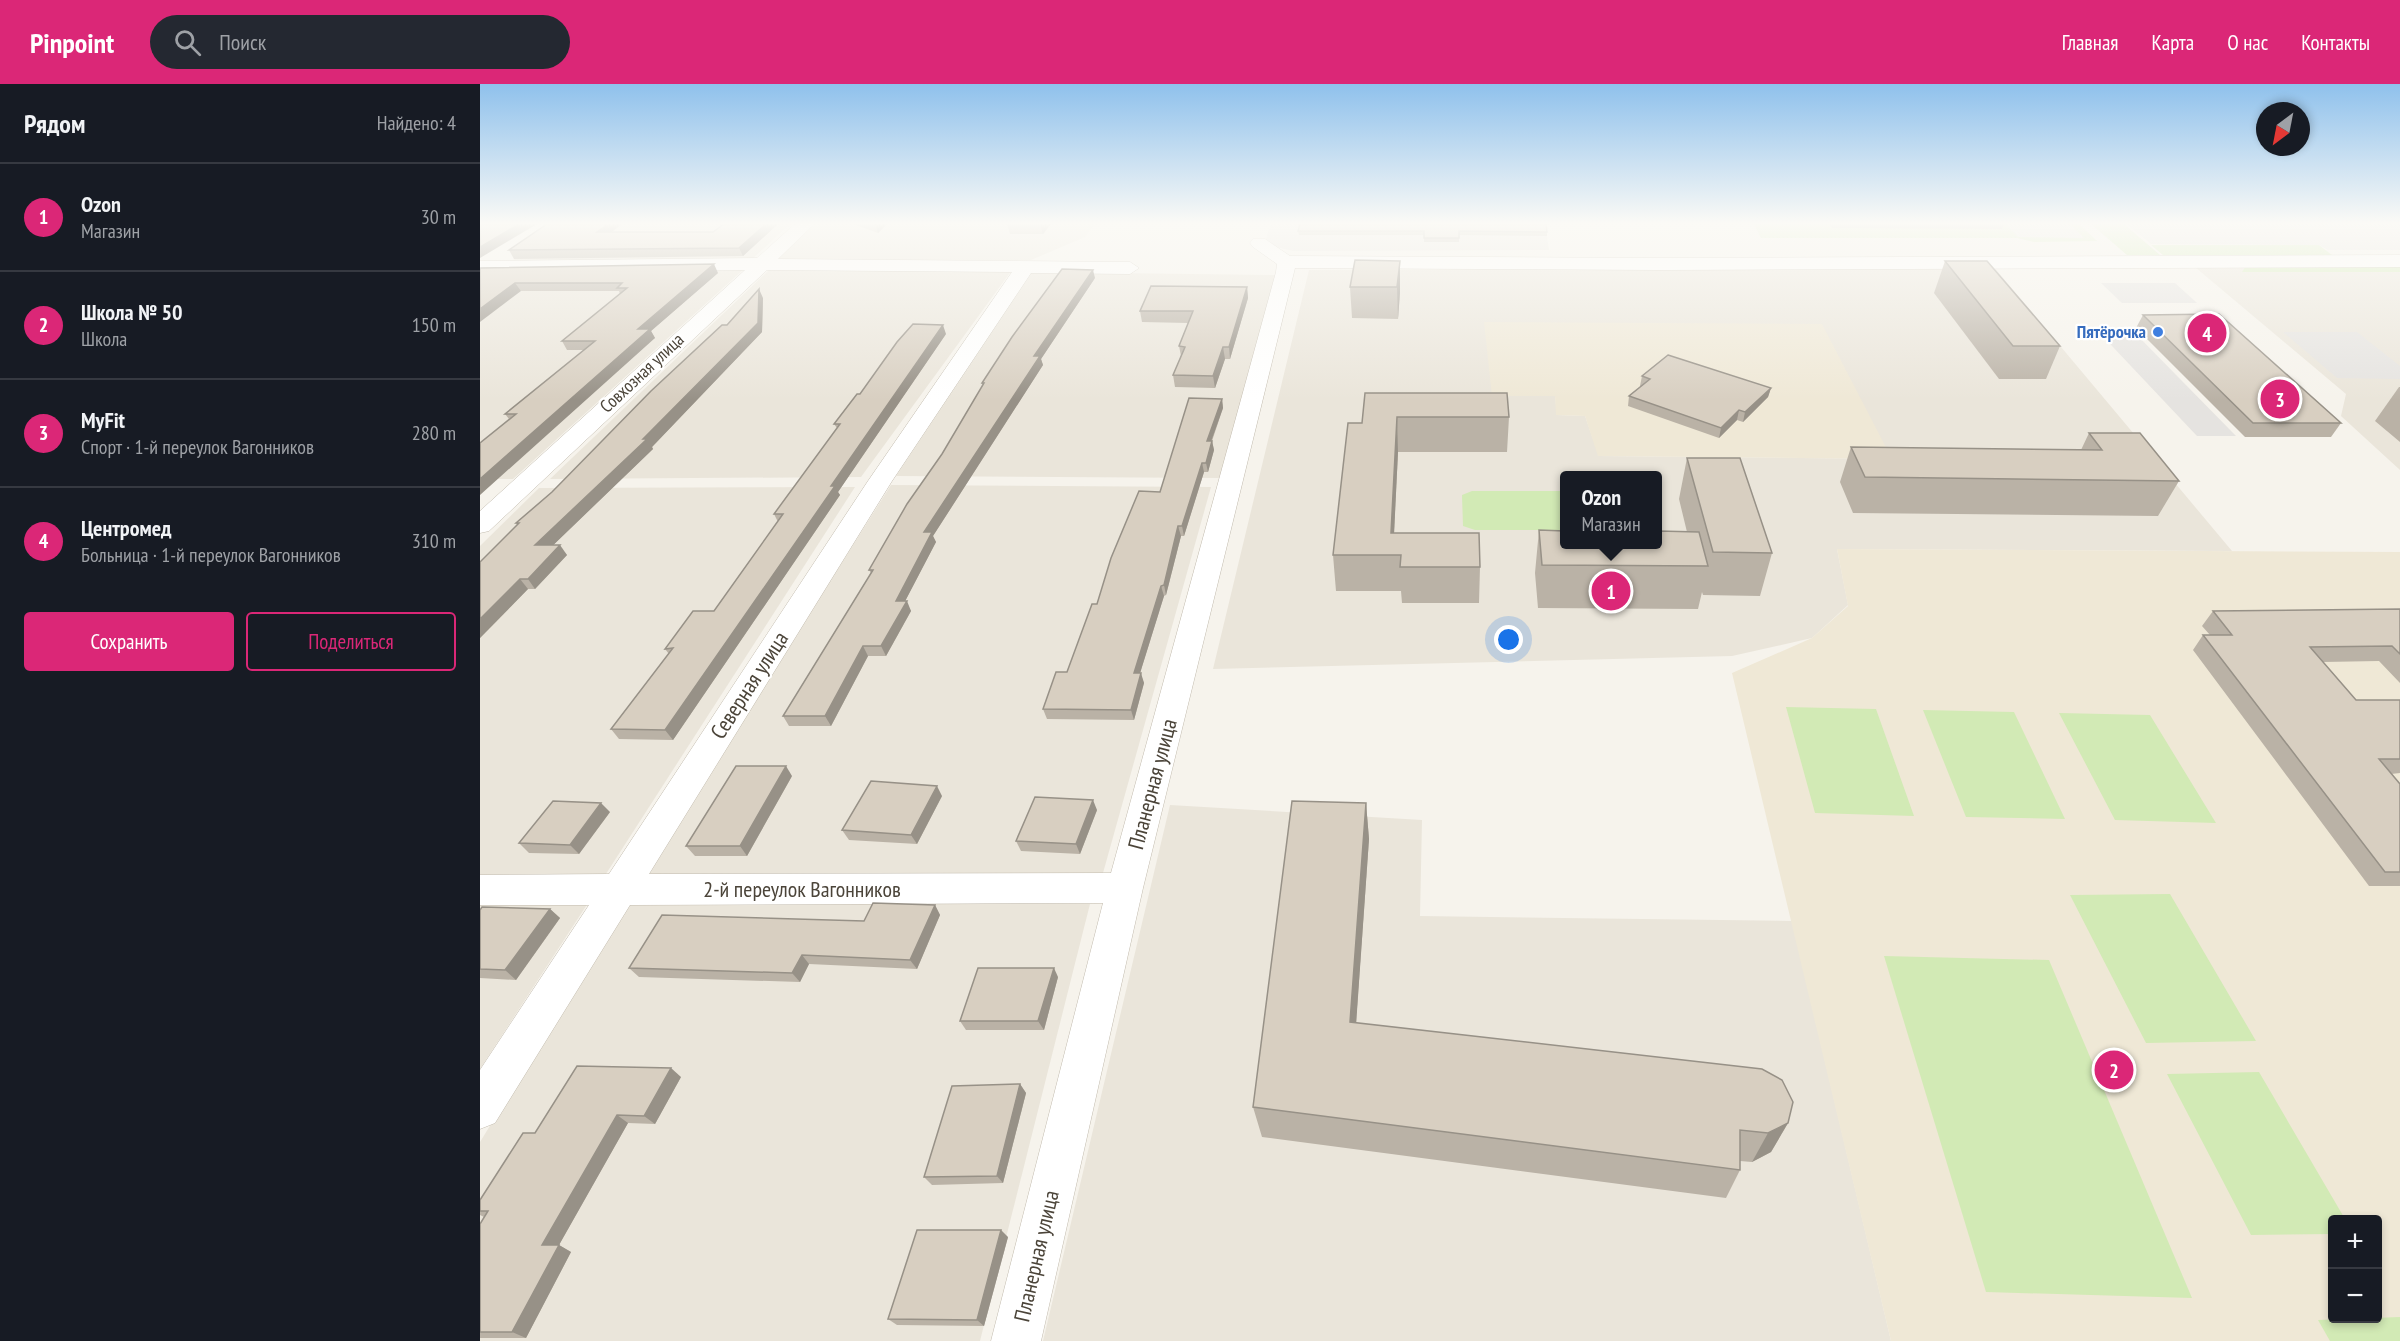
<!DOCTYPE html>
<html lang="ru">
<head>
<meta charset="utf-8">
<style>
  :root { --surface:#171b24; --page:#242831; --text:#f1f3f6; --muted:#9ea1a6; --line:#363941; --accent:#db2777 }
  body { margin:0; font-family:"PT Sans Narrow",sans-serif; background:var(--page); color:var(--text) }
  .controls { position:absolute; right:18px; bottom:18px; display:grid; overflow:hidden; border-radius:6px; box-shadow:0 3px 9px #0003 }
  .controls button { width:54px; height:54px; display:grid; place-items:center; padding:0; border:0; border-bottom:2px solid var(--line); background:var(--surface); color:var(--text); font:30px sans-serif }
  .compass { position:absolute; left:1776px; top:18px; width:54px; height:54px; border-radius:50%; background:var(--surface); box-shadow:0 3px 9px #0003; rotate:212deg }
  .you { position:absolute; left:1029px; top:556px; width:21px; height:21px; margin:-15px; border:4px solid #fff; border-radius:50%; background:#1a73e8; box-shadow:0 0 0 9px #1a73e833 }
  .badge { display:grid; place-items:center; width:39px; height:39px; border-radius:50%; background:var(--accent); color:#fff; font-size:20px; font-weight:700 }
  .pin { position:absolute; translate:-50% -50%; border:3px solid #fff; box-shadow:0 2px 6px #0006 }
  .popup { position:absolute; left:1080px; top:387px; width:102px; height:78px; box-sizing:border-box; display:grid; place-content:center; border-radius:6px; background:var(--surface); filter:drop-shadow(0 2px 4px #0005); font-size:20px; white-space:nowrap; color:var(--muted) }
  .popup b { font-size:22px; color:var(--text) }
  .popup::after { content:''; position:absolute; left:50%; top:100%; margin-left:-12px; border:12px solid transparent; border-top-color:var(--surface) }
  .list { margin:0; padding:0; list-style:none }
  h2 { display:flex; justify-content:space-between; align-items:center; height:78px; margin:0; padding:0 24px; font-size:26px }
  h2 small { font-size:20px; font-weight:400; color:var(--muted) }
  .list li { display:grid; grid-template-columns:39px 1fr auto; gap:18px; align-items:center; box-sizing:border-box; height:108px; padding:0 24px; border-top:2px solid var(--line) }
  .list b { display:block; font-size:22px; white-space:nowrap }
  .list p { margin:0; font-size:20px; white-space:nowrap; color:var(--muted) }
  .list em { font-size:20px; font-style:normal; color:var(--muted) }
  .actions { display:flex; gap:12px; padding:18px 24px }
  .actions a { flex:1; padding:14px 0; border:2px solid var(--accent); border-radius:6px; text-align:center; font-size:21px; color:var(--accent) }
  .actions .main { background:var(--accent); color:#fff }
  .icon { flex:none; width:33px; height:33px; fill:none; stroke:currentColor; stroke-width:2; stroke-linecap:round; stroke-linejoin:round }
  .map { position:relative; flex:none; width:1920px; height:1257px; overflow:hidden }
  header { display:flex; align-items:center; gap:36px; box-sizing:border-box; height:84px; padding:0 30px; background:var(--accent); color:#fff }
  header strong { font-size:28px }
  nav { display:flex; gap:33px; margin-inline-start:auto; font-size:21px }
  .search { width:420px; height:54px; background:var(--page); display:flex; align-items:center; gap:15px; box-sizing:border-box; padding:0 21px; border-radius:33px; color:var(--muted); font-size:22px }
  main { display:flex }
  aside { flex:1; background:var(--surface) }
  .map>svg:first-child { display:block }
</style>
</head>
<body>
<header>
<strong>Pinpoint</strong>
<div class="search"><svg class="icon" aria-label="search" viewBox="0 0 24 24"><circle cx="10" cy="10" r="6"/><path d="M15 15l6 6"/></svg>Поиск</div>
<nav><a>Главная</a><a>Карта</a><a>О нас</a><a>Контакты</a></nav>
</header>
<main>
<aside>
<h2>Рядом<small>Найдено: 4</small></h2>
<ul class="list">
<li><span class="badge">1</span><div><b>Ozon</b><p>Магазин</p></div><em>30 m</em></li>
<li><span class="badge">2</span><div><b>Школа № 50</b><p>Школа</p></div><em>150 m</em></li>
<li><span class="badge">3</span><div><b>MyFit</b><p>Спорт · 1-й переулок Вагонников</p></div><em>280 m</em></li>
<li><span class="badge">4</span><div><b>Центромед</b><p>Больница · 1-й переулок Вагонников</p></div><em>310 m</em></li>
</ul>
<div class="actions"><a class="main">Сохранить</a><a>Поделиться</a></div>
</aside>
<div class="map">
<svg width="1920" height="1257" viewBox="0 0 1920 1257">
  <rect width="100%" height="100%" fill="#f6f3ec"/>
  <g fill="#eae5da" fill-rule="evenodd">
    <polygon points="86,140 310,140 269,178 32,177"/>
    <polygon points="334,140 615,140 605,153 551,176 294,177"/>
    <polygon points="1920,177 1920,386 1861,332 1866,310 1709,178"/>
    <path d="M 1514,183 L 1752,467 L 1357,465 L 1368,521 L 1332,554 L 1252,572 L 733,585 L 829,186 ZM 1075,312 L 1412,375 L 1119,372 L 1105,332 L 1077,331 ZM 1084,392 L 1178,392 L 1178,460 L 1084,460 Z"/>
    <polygon points="265,184 33,395 0,395 0,194"/>
    <polygon points="289,186 532,186 381,393 70,395"/>
    <polygon points="552,188 795,191 740,394 416,392"/>
    <polygon points="411,401 731,403 623,789 164,791"/>
    <polygon points="375,403 124,793 0,793 0,462 59,404"/>
    <polygon points="690,721 942,736 940,832 1312,837 1411,1257 563,1257"/>
    <polygon points="0,816 110,816 0,985"/>
    <polygon points="148,818 610,820 500,1257 0,1257 0,1058"/>
  </g>
  <polygon fill="#e6e2dd" points="791,140 1065,140 1069,166 813,167 784,160"/>
  <g fill="#efe8d6" fill-rule="evenodd">
    <polygon points="1004,238 1342,240 1412,375 1118,372 1105,332 1076,331 1075,312 1012,312"/>
    <path d="M 1357,465 L 1920,468 L 1920,1257 L 1411,1257 L 1252,589 L 1332,554 L 1368,522 ZM 1852,1136 L 1898,1136 L 1898,1234 L 1852,1234 Z"/>
  </g>
  <g fill="#d2eab5">
    <polygon points="1274,140 1599,140 1617,157 1554,158 1537,154 1281,154"/>
    <polygon points="1611,140 1644,140 1680,171 1647,171"/>
    <polygon points="1671,161 1839,161 1852,171 1683,171"/>
    <polygon points="1766,182 1920,182 1920,188 1762,188"/>
    <polygon points="992,407 1084,407 1084,446 995,446 983,442 982,411"/>
    <polygon points="1306,623 1396,625 1434,732 1335,729"/>
    <polygon points="1443,626 1534,628 1585,735 1486,733"/>
    <polygon points="1579,629 1670,631 1736,739 1635,736"/>
    <polygon points="1690,810 1776,957 1666,959 1590,811"/>
    <polygon points="1404,872 1569,876 1712,1214 1506,1208"/>
    <polygon points="1779,988 1865,1135 1852,1136 1852,1150 1771,1151 1687,990"/>
    <polygon points="1920,1233 1920,1257 1850,1257 1838,1236"/>
  </g>
  <g fill="#e5e3e0">
    <polygon points="1526,140 1590,140 1604,154 1538,153"/>
    <polygon points="1647,140 1920,140 1920,166 1848,166 1839,161 1671,160"/>
    <polygon points="1621,199 1695,199 1717,219 1642,219"/>
    <polygon points="1650,244 1756,352 1717,352 1616,245"/>
    <polygon points="1803,248 1877,248 1920,282 1920,295 1857,294"/>
  </g>
  <g fill="none" stroke-linecap="round" stroke-linejoin="round">
    <g stroke="#c2bbae" stroke-width="1">
      <polygon id="street" points="315,140 334,140 298,175 650,178 659,184 650,190 551,189 412,397 169,790 631,789 796,188 797,180 773,163 770,159 773,155 785,155 810,172 1181,174 1920,171 1920,183 1181,186 815,184 663,804 561,1257 511,1257 623,819 150,821 15,1039 0,1045 0,986 109,821 0,821 0,791 129,790 388,397 532,188 287,186 9,447 0,449 0,427 265,186 0,189 0,177 277,174"/>
    </g>
    <use href="#street" fill="#fff" fill-rule="evenodd"/>
  </g>
  <g fill="#bab2a6">
    <polygon points="244,140 298,140 263,172 34,175 29,166 132,148 233,148"/>
    <polygon points="373,140 407,140 398,149"/>
    <polygon points="527,140 571,140 563,150 530,150"/>
    <polygon points="801,140 1066,140 1067,148 1067,152 979,151 979,158 944,158 944,151 819,151 818,147 820,140"/>
    <polygon points="1349,140 1524,140 1522,145 1352,144"/>
    <polygon points="920,177 920,208 918,235 872,234 870,203"/>
    <polygon points="1465,177 1580,262 1566,295 1519,295 1454,209"/>
    <polygon points="0,184 238,189 171,247 175,254 29,335 25,330 104,266 87,266 82,257 140,210 139,207 41,207"/>
    <polygon points="615,194 561,275 563,281 453,452 456,458 425,517 431,527 406,572 388,572 351,642 309,642 303,632 391,489 389,486 462,370 503,301 502,299"/>
    <polygon points="767,203 768,214 750,275 745,275 735,304 695,303 693,291 701,272 699,262 709,239 662,238 660,227"/>
    <polygon points="283,214 282,248 172,363 173,365 73,461 87,471 55,505 48,505 0,554 0,478 37,441 36,439 72,408 247,241"/>
    <polygon points="1663,231 1861,339 1851,353 1765,353 1656,244"/>
    <polygon points="466,250 358,408 360,411 193,656 139,655 131,645 189,570 185,565 234,527 298,438 294,430 357,344 354,340 380,310"/>
    <polygon points="1162,292 1291,304 1288,313 1263,338 1257,336 1239,354 1148,322 1149,312 1161,302 1160,302"/>
    <polygon points="1919,303 1920,303 1920,358 1895,337"/>
    <polygon points="885,309 1029,333 1027,368 918,368 914,449 1000,483 999,519 922,519 921,507 856,507 853,471 882,339"/>
    <polygon points="742,315 743,324 732,357 734,366 728,388 724,388 704,452 701,452 686,511 684,512 660,589 664,599 654,636 567,635 563,625 587,588 617,520"/>
    <polygon points="1609,349 1699,397 1678,432 1373,429 1360,398 1371,363 1601,366"/>
    <polygon points="1207,374 1292,469 1280,512 1223,511 1222,508 1218,525 1058,524 1055,489 1059,446 1207,448 1199,415"/>
    <polygon points="1920,525 1920,599 1899,577 1843,578 1876,616 1920,616 1920,689 1911,690 1920,700 1920,802 1889,802 1713,566 1723,551 1730,551 1722,542 1733,527"/>
    <polygon points="312,692 267,772 215,772 206,762"/>
    <polygon points="462,712 437,760 369,756 362,746"/>
    <polygon points="886,719 889,755 876,939 1308,1039 1291,1068 1272,1078 1260,1077 1260,1086 1246,1114 782,1053 773,1023"/>
    <polygon points="617,726 600,770 541,767 536,757"/>
    <polygon points="130,728 99,770 49,769 39,759"/>
    <polygon points="455,821 460,831 437,885 329,880 320,898 159,893 149,884 384,837"/>
    <polygon points="70,825 80,834 36,896 0,894 0,826"/>
    <polygon points="578,893 564,946 486,946 480,937"/>
    <polygon points="201,993 175,1040 148,1039 79,1161 91,1168 46,1254 0,1254 0,1140 4,1133 0,1131 0,1116 55,1049"/>
    <polygon points="540,1000 546,1009 523,1099 452,1101 444,1093"/>
    <polygon points="528,1153 504,1242 417,1241 408,1235"/>
  </g>
  <g fill="#979187">
    <polygon points="39,140 57,140 0,174 0,163"/>
    <polygon points="128,140 142,140 122,156 117,148"/>
    <polygon points="286,140 298,140 263,172 259,164"/>
    <polygon points="395,140 407,140 398,149"/>
    <polygon points="560,140 571,140 563,150"/>
    <polygon points="920,177 920,208 918,235 917,203"/>
    <polygon points="234,180 238,189 171,247 175,254 0,411 0,395 158,245"/>
    <polygon points="613,186 615,194 561,275 563,281 453,452 456,458 420,527 416,517 444,448 554,272"/>
    <polygon points="35,199 41,207 0,238 0,225"/>
    <polygon points="767,203 768,214 750,275 749,263"/>
    <polygon points="279,205 283,214 282,248 172,363 173,365 63,471 55,461 163,355"/>
    <polygon points="463,241 466,250 358,408 360,411 193,656 185,646 351,402"/>
    <polygon points="743,263 745,275 735,304 733,292"/>
    <polygon points="1291,304 1288,313 1263,338 1265,328"/>
    <polygon points="742,315 743,324 728,366 727,357"/>
    <polygon points="1259,326 1257,336 1239,354 1241,344"/>
    <polygon points="917,333 918,368 913,471 911,449"/>
    <polygon points="732,357 734,366 728,388 726,379"/>
    <polygon points="722,379 724,388 704,452 702,442"/>
    <polygon points="698,442 701,452 686,511 684,501"/>
    <polygon points="80,461 87,471 55,505 48,495"/>
    <polygon points="40,495 48,505 0,554 0,535"/>
    <polygon points="681,502 684,512 657,599 654,589"/>
    <polygon points="427,517 431,527 406,572 401,562"/>
    <polygon points="383,562 388,572 351,642 345,632"/>
    <polygon points="661,589 664,599 654,636 651,626"/>
    <polygon points="306,682 312,692 267,772 260,762"/>
    <polygon points="457,702 462,712 437,760 431,751"/>
    <polygon points="613,716 617,726 600,770 596,760"/>
    <polygon points="121,719 130,728 99,770 90,761"/>
    <polygon points="886,719 889,755 874,970 870,938"/>
    <polygon points="455,821 460,831 437,885 430,876"/>
    <polygon points="70,825 80,834 36,896 25,886"/>
    <polygon points="322,871 329,880 320,898 312,889"/>
    <polygon points="574,884 578,893 564,946 558,937"/>
    <polygon points="191,984 201,993 175,1040 164,1032"/>
    <polygon points="540,1000 546,1009 523,1099 517,1092"/>
    <polygon points="137,1031 148,1039 79,1161 91,1168 46,1254 32,1248 62,1161"/>
    <polygon points="1308,1039 1291,1068 1272,1078 1288,1049"/>
    <polygon points="521,1146 528,1153 504,1242 497,1236"/>
  </g>
  <g fill="#d8cfc1" stroke="#979187" stroke-width="1.5">
    <polygon points="0,140 39,140 0,163"/>
    <polygon points="67,140 128,140 117,148 233,148 244,140 286,140 259,164 29,166"/>
    <polygon points="820,140 1066,140 1067,148 979,147 979,154 944,154 944,147 818,147"/>
    <polygon points="875,176 920,177 917,203 870,203"/>
    <polygon points="1465,177 1507,177 1580,262 1533,262"/>
    <polygon points="234,180 158,245 170,245 0,395 0,359 36,330 25,330 115,257 82,257 147,204 137,204 142,199 35,199 0,225 0,184"/>
    <polygon points="582,185 613,186 554,272 560,272 444,448 452,448 416,517 427,517 401,562 383,562 345,632 303,632 393,486 389,486 427,420 462,370 504,299 502,299 532,253"/>
    <polygon points="671,202 767,203 749,263 743,263 733,292 693,291 705,263 699,262 713,227 660,227"/>
    <polygon points="279,205 278,239 163,355 167,355 55,461 80,461 48,495 40,495 0,535 0,478 39,439 36,439 72,408 171,307 242,241 247,241"/>
    <polygon points="1739,230 1861,339 1773,339 1663,231"/>
    <polygon points="433,240 463,241 351,402 355,402 185,646 131,645 193,564 185,565 213,527 234,527 303,430 294,430 360,340 354,340 377,310 380,310 417,258"/>
    <polygon points="1188,271 1291,304 1265,328 1259,326 1241,344 1149,312 1170,295 1162,292"/>
    <polygon points="885,309 1027,309 1029,333 917,333 911,449 999,449 1000,483 920,483 921,471 853,471 868,339 882,339"/>
    <polygon points="709,314 742,315 727,357 732,357 726,379 722,379 702,442 698,442 684,501 681,502 654,589 661,589 651,626 563,625 576,588 587,588 612,520 617,520 631,474 659,407 680,408"/>
    <polygon points="1609,349 1660,349 1699,397 1385,393 1371,363 1622,366"/>
    <polygon points="1207,374 1260,374 1292,469 1233,468"/>
    <polygon points="1059,446 1084,447 1084,460 1178,460 1178,447 1219,448 1228,482 1062,481"/>
    <polygon points="1920,525 1920,570 1912,562 1830,563 1876,616 1920,616 1920,675 1899,675 1920,700 1920,788 1905,788 1723,551 1752,551 1733,527"/>
    <polygon points="256,682 306,682 260,762 206,762"/>
    <polygon points="391,697 457,702 431,751 362,746"/>
    <polygon points="555,713 613,716 596,760 536,757"/>
    <polygon points="73,717 121,719 90,761 39,759"/>
    <polygon points="812,717 886,719 870,938 1282,985 1302,996 1313,1018 1308,1039 1288,1049 1260,1046 1260,1086 773,1023"/>
    <polygon points="393,819 455,821 430,876 322,871 312,889 149,884 182,831 384,837"/>
    <polygon points="2,823 70,825 25,886 0,885 0,826"/>
    <polygon points="498,884 574,884 558,937 480,937"/>
    <polygon points="97,982 191,984 164,1032 137,1031 62,1161 79,1161 32,1248 0,1248 0,1140 8,1127 0,1127 0,1116 43,1049 55,1049"/>
    <polygon points="540,1000 517,1092 444,1093 472,1002"/>
    <polygon points="437,1146 521,1146 497,1236 408,1235"/>
  </g>
  <linearGradient id="sky" x2="0" y2="1"><stop stop-color="#8fc1ec"/><stop offset="0.44" stop-color="#fbfaf6"/><stop offset="1" stop-color="#fbfaf6" stop-opacity="0"/></linearGradient>
  <rect width="1920" height="316" fill="url(#sky)"/>
  <circle fill="#3f7fe0" stroke="#fff" stroke-width="2" cx="1678" cy="248" r="6"/>
  <g text-anchor="middle" stroke-width="4.5" stroke-linejoin="round" paint-order="stroke">
    <g font-size="18" font-weight="bold" fill="#366cbe" stroke="#fff" text-anchor="end">
      <text x="1666" y="254">Пятёрочка</text>
    </g>
    <g font-size="18" fill="#4b4439" stroke="#fff">
      <text transform="translate(162 289) rotate(-43)" y="6">Совхозная улица</text>
    </g>
    <g font-size="22" fill="#4b4439" stroke="#fff">
      <text transform="translate(269 601) rotate(-57)" y="8">Северная улица</text>
      <text transform="translate(672 700) rotate(-75)" y="8">Планерная улица</text>
      <text x="322" y="813">2-й переулок Вагонников</text>
      <text transform="translate(556 1172) rotate(-77)" y="8">Планерная улица</text>
    </g>
  </g>
</svg>
<div class="controls">
<button>+</button>
<button>−</button>
</div>
<svg class="compass" viewBox="-18 -18 36 36"><path d="M0-13l5 13h-10z" fill="#e53935"/><path d="M0 13l5-13h-10z" fill="#9ea1a6"/></svg>
<div class="you"></div>
<div class="pin badge" style="left:1131px;top:507px">1</div>
<div class="popup"><b>Ozon</b>Магазин</div>
<div class="pin badge" style="left:1634px;top:986px">2</div>
<div class="pin badge" style="left:1800px;top:315px">3</div>
<div class="pin badge" style="left:1727px;top:249px">4</div>
</div>
</main>
</body>
</html>
